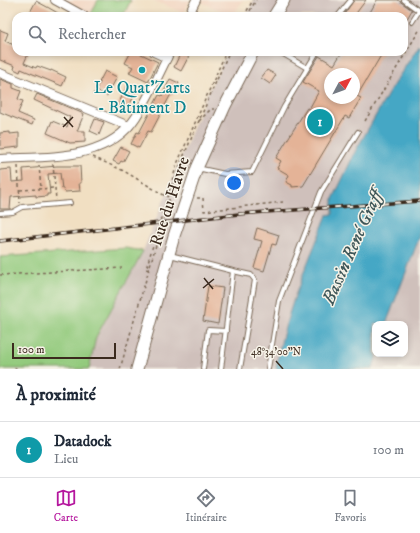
<!DOCTYPE html>
<html lang="fr">
<head>
<meta charset="utf-8">
<style>
  :root { --surface:#fff; --page:#f6f6f7; --text:#1f2937; --muted:#747a83; --line:#e0e1e3; --accent:#b5179e }
  body { margin:0; font-family:"IM FELL DW Pica",serif; background:var(--page); color:var(--text) }
  .controls { position:absolute; right:12px; bottom:12px; display:grid; overflow:hidden; border-radius:8px; box-shadow:0 2px 6px #0003 }
  .controls button { width:36px; height:36px; display:grid; place-items:center; padding:0; border:0; border-bottom:1px solid var(--line); background:var(--surface); color:var(--text); font:20px sans-serif }
  .compass { position:absolute; left:324px; top:68px; width:36px; height:36px; border-radius:50%; background:var(--surface); box-shadow:0 2px 6px #0003; rotate:49deg }
  .scale { position:absolute; left:12px; bottom:10px; width:104px; box-sizing:border-box; padding-left:4px; border:2px solid #3b2a1e; border-top:0; font-size:11px; line-height:14px; white-space:nowrap; color:#3b2a1e; -webkit-text-stroke:3px #f7f3e8; paint-order:stroke }
  .you { position:absolute; left:234px; top:183px; width:14px; height:14px; margin:-10px; border:3px solid #fff; border-radius:50%; background:#1a73e8; box-shadow:0 0 0 6px #1a73e833 }
  .badge { display:grid; place-items:center; width:26px; height:26px; border-radius:50%; background:var(--accent); color:#fff; font-size:13px; font-weight:700 }
  .pin { position:absolute; translate:-50% -50%; border:2px solid #fff; box-shadow:0 1px 4px #0006 }
  .list { margin:0; padding:0; list-style:none }
  h2 { display:flex; justify-content:space-between; align-items:center; height:52px; margin:0; padding:0 16px; font-size:17px }
  h2 small { font-size:13px; font-weight:400; color:var(--muted) }
  .list li { display:grid; grid-template-columns:26px 1fr auto; gap:12px; align-items:center; box-sizing:border-box; height:56px; padding:0 16px; border-top:1px solid var(--line) }
  .list b { display:block; font-size:15px; white-space:nowrap }
  .list p { margin:0; font-size:13px; white-space:nowrap; color:var(--muted) }
  .list em { font-size:13px; font-style:normal; color:var(--muted) }
  .icon { flex:none; width:22px; height:22px; fill:none; stroke:currentColor; stroke-width:2; stroke-linecap:round; stroke-linejoin:round }
  .map { position:relative; flex:none; width:420px; height:369px; overflow:hidden }
  .search { position:absolute; background:var(--surface); box-shadow:0 2px 6px #0003; left:12px; right:12px; top:12px; height:44px; display:flex; align-items:center; gap:10px; box-sizing:border-box; padding:0 14px; border-radius:12px; color:var(--muted); font-size:15px }
  .sheet { height:108px; background:var(--surface) }
  nav { display:flex; justify-content:space-around; align-items:center; box-sizing:border-box; height:56px; border-top:1px solid var(--line); background:var(--surface); font-size:11px; color:var(--muted) }
  nav a { display:grid; justify-items:center; gap:2px }
  nav .on { color:var(--accent) }
  .map>svg:first-child { display:block }
</style>
</head>
<body>
<div class="map">
<svg width="420" height="369" viewBox="0 0 420 369">
  <rect width="100%" height="100%" fill="#f7f3e8"/>
  <filter id="ink" filterUnits="userSpaceOnUse"><feTurbulence type="fractalNoise" baseFrequency=".025" numOctaves="2"/><feDisplacementMap in="SourceGraphic" scale="8" xChannelSelector="R" yChannelSelector="G"/><feConvolveMatrix kernelMatrix="1 2 1 2 8 2 1 2 1" color-interpolation-filters="sRGB"/></filter>
  <filter id="wash" filterUnits="userSpaceOnUse"><feTurbulence type="fractalNoise" baseFrequency=".012" numOctaves="4" result="noise"/><feDisplacementMap in="SourceGraphic" scale="16" xChannelSelector="R" yChannelSelector="G"/><feGaussianBlur stdDeviation="0.9" result="paint"/><feColorMatrix in="noise" values="0 0 0 0 0 0 0 0 0 0 0 0 0 0 0 0 0 1.4 0 .05"/><feComposite in="paint" operator="in"/></filter>
  <g filter="url(#wash)">
    <rect width="100%" height="100%" fill="#f1dfc2"/>
    <g fill="#f3d4bf">
      <polygon points="63,0 133,0 125,16 92,16"/>
      <polygon points="152,0 190,0 184,13"/>
      <polygon points="202,0 243,0 233,16 201,2"/>
    </g>
    <path fill="#cfc0bb" fill-rule="evenodd" d="M 254,0 L 420,0 L 420,369 L 89,369 L 96,338 L 143,251 L 207,94 L 228,52 L 404,52 L 404,16 L 246,16 ZM 330,74 L 354,74 L 354,98 L 330,98 ZM 375,324 L 405,324 L 405,354 L 375,354 Z"/>
    <g fill="#93ca7d" stroke="#677a4e">
      <polygon points="98,0 131,0 123,16 95,16 91,14"/>
      <polygon points="126,248 143,251 96,337 89,369 0,369 0,257"/>
    </g>
    <path fill="#45a7c5" stroke="#406872" d="M 420,44 L 420,236 L 386,324 L 375,324 L 375,354 L 377,354 L 373,369 L 276,369 C 284,315 307,265 327,215 L 333,214 L 333,199 L 355,152 L 392,87 Z"/>
    <g id="blocks">
      <g fill="#e4b397" fill-rule="evenodd">
        <polygon points="354,0 366,0 354,16 343,16"/>
        <polygon points="377,0 398,0 412,10 404,24 404,16 368,16"/>
        <polygon points="36,1 49,8 63,16 28,16"/>
        <polygon points="0,30 8,33 5,41 16,46 16,52 29,52 24,63 36,68 37,66 51,71 51,70 66,77 62,86 21,69 20,72 14,69 15,66 0,60"/>
        <polygon points="131,52 137,52 158,62 148,82 129,73 133,67 125,63"/>
        <polygon points="181,52 190,54 181,71 174,67"/>
        <path d="M 342,52 L 383,52 L 357,96 L 361,98 L 349,118 L 345,116 L 303,186 L 292,187 L 292,185 L 286,182 L 289,175 L 277,168 L 281,161 L 276,158 L 307,108 L 309,109 L 319,91 L 303,82 L 319,56 L 334,65 ZM 330,74 L 354,74 L 354,98 L 330,98 Z"/>
        <polygon points="267,70 276,75 270,84 261,78"/>
        <polygon points="105,71 117,77 107,96 95,90"/>
        <polygon points="0,79 13,84 13,88 21,91 18,99 23,101 18,113 34,120 32,125 0,112"/>
        <polygon points="170,79 179,83 173,95 171,94 151,132 148,131 139,148 131,144 137,132 139,133 159,95 162,96"/>
        <polygon points="128,85 137,90 127,110 117,106"/>
        <polygon points="37,94 84,114 77,131 85,131 85,142 70,143 47,133 52,121 67,127 70,117 34,100"/>
        <polygon points="95,119 104,122 99,135 90,131"/>
        <polygon points="10,132 10,134 19,133 19,147 0,149 0,133"/>
        <polygon points="121,147 129,151 123,162 121,161 119,164 113,161"/>
        <polygon points="57,166 80,166 81,183 79,183 80,191 65,192 64,189 62,189 60,173 48,174 50,194 47,194 47,196 36,197 36,195 11,197 10,209 0,209 0,170 11,169 12,182 24,181 23,169"/>
        <polygon points="257,228 279,235 276,245 272,244 264,271 254,268 262,241 254,239"/>
        <polygon points="208,286 223,288 218,324 203,321"/>
      </g>
    </g>
  </g>
  <g filter="url(#ink)">
    <use href="#blocks" fill-opacity="0" stroke="#7b6957" stroke-width="1"/>
    <g fill="none" stroke-linecap="round" stroke-linejoin="round">
      <g stroke="#7b6957" stroke-width="6">
        <g id="lane">
          <polyline points="404,0 419,11 412,22"/>
          <polyline points="338,16 351,0"/>
          <polyline points="280,52 307,68"/>
          <polyline points="197,168 225,174 252,172 284,107 317,52"/>
          <polyline points="0,213 13,212 22,207 70,203"/>
          <polyline points="170,255 233,271"/>
          <polyline points="203,369 208,330 226,331"/>
          <polyline points="221,369 233,271 251,275 255,280 240,369"/>
          <polyline points="268,369 279,301 321,192 358,132"/>
        </g>
      </g>
      <g stroke="#7b6957" stroke-width="10">
        <g id="street">
          <polyline points="55,0 84,16"/>
          <polyline points="188,16 196,0"/>
          <polyline points="154,52 167,58"/>
          <polyline points="0,73 129,126"/>
          <path d="M 0,159 C 46,156 107,162 136,117 C 149,97 159,74 170,52"/>
        </g>
      </g>
      <g stroke="#7b6957" stroke-width="13">
        <g id="secondary">
          <polyline points="274,16 284,0"/>
          <polyline points="137,369 174,236 197,168 225,106 253,52"/>
        </g>
      </g>
      <g stroke="#7b6957" stroke-width="1.5" stroke-dasharray="3 3" stroke-linecap="butt">
        <polyline points="244,16 253,0"/>
        <polyline points="247,16 256,0"/>
        <polyline points="93,95 101,80"/>
        <polyline points="199,121 211,109 214,109"/>
        <polyline points="365,121 420,29"/>
        <polyline points="93,157 124,171 167,197"/>
        <polyline points="53,164 56,200"/>
        <polyline points="39,165 41,189"/>
        <polyline points="18,166 20,203"/>
        <polyline points="20,190 55,188"/>
        <polyline points="197,198 203,198 204,211 283,202"/>
        <polyline points="149,270 146,269 177,164 226,52"/>
        <polyline points="0,275 122,268"/>
        <polyline points="15,369 16,367"/>
        <polyline points="120,369 174,183 181,162 229,52"/>
      </g>
      <use href="#lane" stroke="#fff" stroke-width="4"/>
      <use href="#street" stroke="#fff" stroke-width="8"/>
      <use href="#secondary" stroke="#fff" stroke-width="11"/>
      <g stroke="#3b2a1e" stroke-width="3.5">
        <polyline id="rail" points="0,241 239,214 420,201"/>
      </g>
      <use href="#rail" stroke="#f7f3e8" stroke-width="2" stroke-dasharray="6" stroke-linecap="butt"/>
    </g>
  </g>
  <path fill="none" stroke="#3b2a1e" stroke-width="1.5" d="M 64,117 L 73,127M 63,127 L 73,117M 204,278 L 213,289M 203,288 L 214,279M 276,361 L 283,369"/>
  <circle fill="#0f9aa8" stroke="#f7f3e8" stroke-width="1.5" cx="142" cy="70" r="4"/>
  <g text-anchor="middle" stroke-width="3" stroke-linejoin="round" paint-order="stroke">
    <g font-size="17" fill="#0d838f" stroke="#f7f3e8">
      <text x="142" y="93">Le Quat'Zarts<tspan x="142" dy="20">- Bâtiment D</tspan></text>
    </g>
    <g font-size="17" fill="#3b2a1e" stroke="#f7f3e8">
      <text transform="translate(169 201) rotate(-72)" y="6">Rue du Havre</text>
    </g>
    <g font-size="18" font-style="italic" fill="#3e5658" stroke="#f7f3e8">
      <text transform="translate(352 247) rotate(-66)" y="6">Bassin René Graff</text>
    </g>
  </g>
  <g font-size="10" text-anchor="middle" fill="#3b2a1e" stroke="#f7f3e8" stroke-width="3" stroke-linejoin="round" paint-order="stroke">
    <text x="276" y="355">48°34'00"N</text>
  </g>
</svg>
<div class="controls">
<button><svg class="icon" aria-label="layers" viewBox="0 0 24 24"><path d="M12 4l9 5-9 5-9-5zM3 14l9 5 9-5"/></svg></button>
</div>
<svg class="compass" viewBox="-18 -18 36 36"><path d="M0-13l5 13h-10z" fill="#e53935"/><path d="M0 13l5-13h-10z" fill="#747a83"/></svg>
<div class="scale">100 m</div>
<div class="you"></div>
<div class="pin badge" style="left:320px;top:122px;background:#0f9aa8">1</div>
<div class="search"><svg class="icon" aria-label="search" viewBox="0 0 24 24"><circle cx="10" cy="10" r="6"/><path d="M15 15l6 6"/></svg>Rechercher</div>
</div>
<section class="sheet">
<h2>À proximité<small></small></h2>
<ul class="list">
<li><span class="badge" style="background:#0f9aa8">1</span><div><b>Datadock</b><p>Lieu</p></div><em>100 m</em></li>
</ul>
</section>
<nav>
<a class="on"><svg class="icon" aria-label="map" viewBox="0 0 24 24"><path d="M3 6l6-2 6 2 6-2v14l-6 2-6-2-6 2zM9 4v14M15 6v14"/></svg>Carte</a>
<a><svg class="icon" aria-label="directions" viewBox="0 0 24 24"><path d="M12 3l9 9-9 9-9-9zM9 14v-3h6M13 9l2 2-2 2"/></svg>Itinéraire</a>
<a><svg class="icon" aria-label="saved" viewBox="0 0 24 24"><path d="M7 4h10v16l-5-4-5 4z"/></svg>Favoris</a>
</nav>
</body>
</html>
